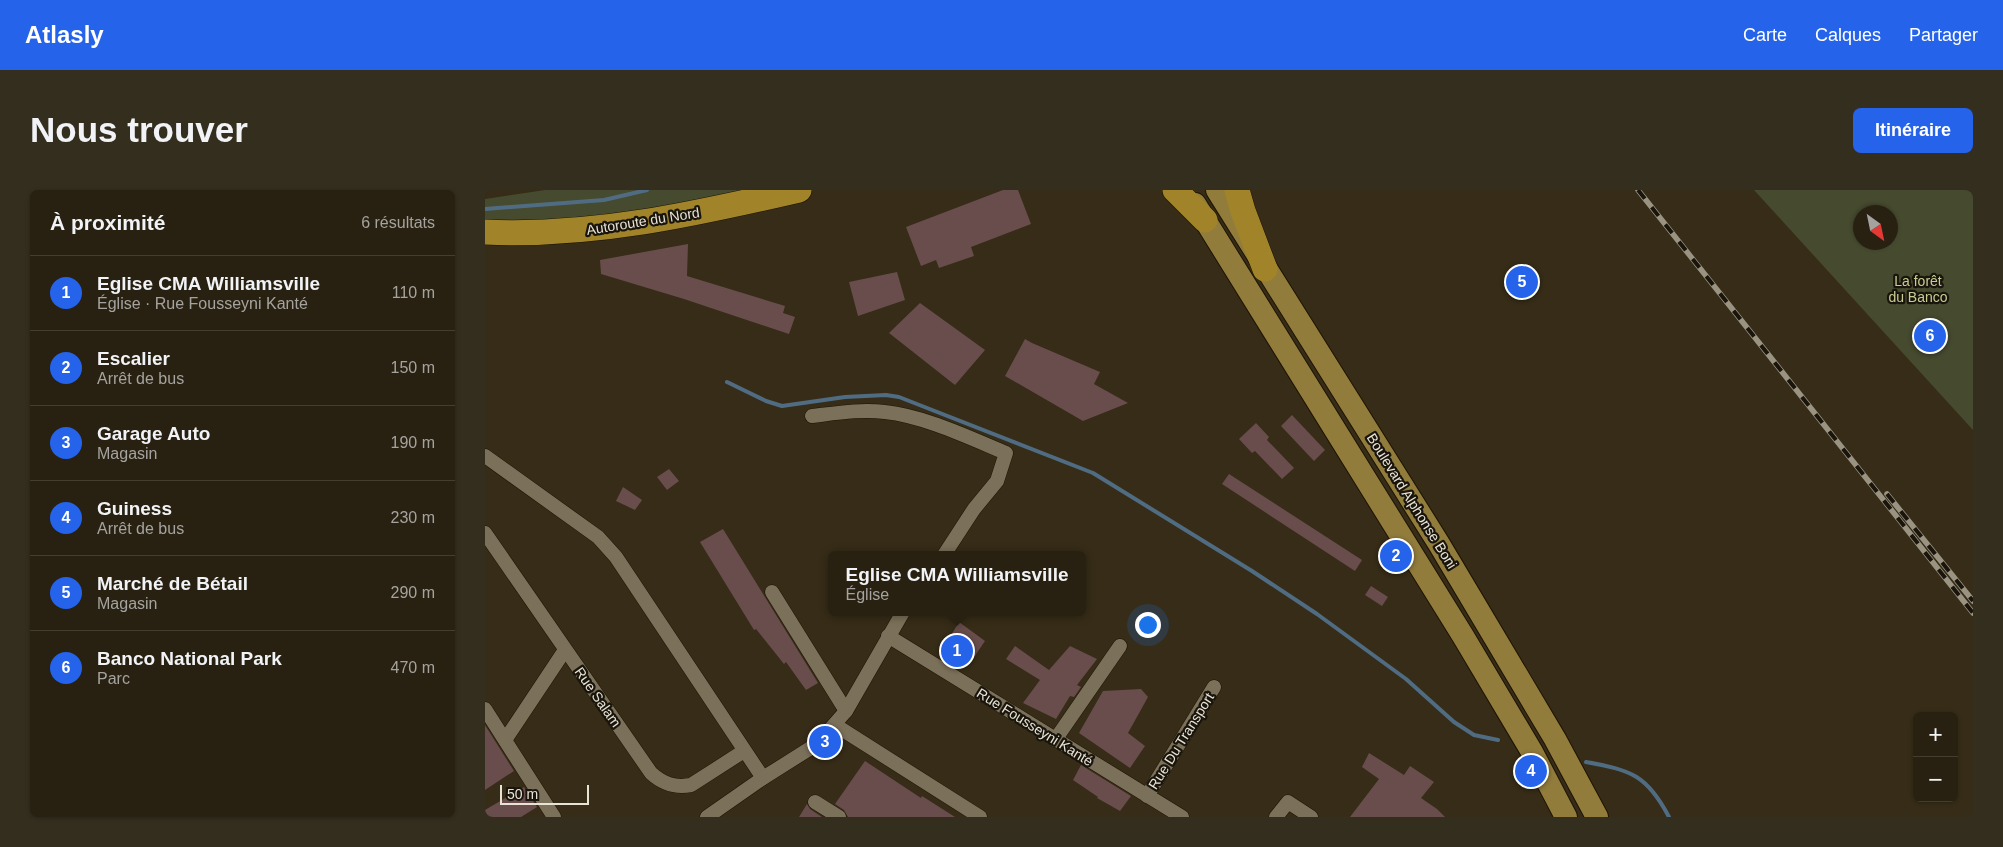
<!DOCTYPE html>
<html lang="fr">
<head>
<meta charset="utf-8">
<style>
  :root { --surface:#282111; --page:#342e1f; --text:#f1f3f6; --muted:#a5a39f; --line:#443e31; --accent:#2563eb }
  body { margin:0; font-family:Arial,sans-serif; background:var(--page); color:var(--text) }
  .controls { position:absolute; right:15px; bottom:15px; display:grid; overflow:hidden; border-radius:8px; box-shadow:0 1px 4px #0004 }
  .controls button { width:45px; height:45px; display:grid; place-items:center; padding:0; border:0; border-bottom:1px solid var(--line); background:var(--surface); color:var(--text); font:25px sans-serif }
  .compass { position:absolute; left:1368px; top:15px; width:45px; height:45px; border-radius:50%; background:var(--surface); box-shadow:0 1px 4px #0004; rotate:147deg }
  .scale { position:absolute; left:15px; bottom:12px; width:89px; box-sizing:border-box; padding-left:5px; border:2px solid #e9e3d6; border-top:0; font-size:14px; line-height:18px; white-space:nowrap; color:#e9e3d6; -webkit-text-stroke:4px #19150c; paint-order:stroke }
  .you { position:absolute; left:662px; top:434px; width:18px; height:18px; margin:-12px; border:4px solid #fff; border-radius:50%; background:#1a73e8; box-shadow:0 0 0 8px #1a73e833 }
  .badge { display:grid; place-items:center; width:32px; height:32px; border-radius:50%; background:var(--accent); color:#fff; font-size:16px; font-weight:700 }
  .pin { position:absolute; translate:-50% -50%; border:2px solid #fff; box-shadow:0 1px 5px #0006 }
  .popup { position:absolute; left:343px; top:361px; width:258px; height:65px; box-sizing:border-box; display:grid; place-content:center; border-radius:8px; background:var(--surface); filter:drop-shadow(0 1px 4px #0005); font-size:16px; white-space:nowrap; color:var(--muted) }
  .popup b { font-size:19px; color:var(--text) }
  .popup::after { content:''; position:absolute; left:50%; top:100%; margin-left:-10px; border:10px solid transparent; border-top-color:var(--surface) }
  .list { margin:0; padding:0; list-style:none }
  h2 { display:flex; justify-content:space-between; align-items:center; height:65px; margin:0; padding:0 20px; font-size:21px }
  h2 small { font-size:16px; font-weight:400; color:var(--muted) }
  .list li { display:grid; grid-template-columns:32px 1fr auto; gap:15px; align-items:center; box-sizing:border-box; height:75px; padding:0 20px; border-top:1px solid var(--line) }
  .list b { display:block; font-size:19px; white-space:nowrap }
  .list p { margin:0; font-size:16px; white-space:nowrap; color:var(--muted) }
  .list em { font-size:16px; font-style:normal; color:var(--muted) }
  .map { position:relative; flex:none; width:1488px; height:627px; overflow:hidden; border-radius:8px }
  header { display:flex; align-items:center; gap:30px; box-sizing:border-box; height:70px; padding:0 25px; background:var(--accent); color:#fff }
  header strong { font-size:24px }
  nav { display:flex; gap:28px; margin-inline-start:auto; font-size:18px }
  .intro { display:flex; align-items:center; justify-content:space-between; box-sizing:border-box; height:120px; padding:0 30px }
  h1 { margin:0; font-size:35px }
  .button { padding:12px 22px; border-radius:8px; background:var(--accent); color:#fff; font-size:18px; font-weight:700 }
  main { display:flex; gap:30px; padding:0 30px }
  aside { flex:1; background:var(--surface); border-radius:8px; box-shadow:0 1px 4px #0004 }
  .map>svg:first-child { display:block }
</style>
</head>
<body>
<header>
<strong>Atlasly</strong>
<nav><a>Carte</a><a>Calques</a><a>Partager</a></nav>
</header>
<div class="intro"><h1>Nous trouver</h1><a class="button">Itinéraire</a></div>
<main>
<aside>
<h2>À proximité<small>6 résultats</small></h2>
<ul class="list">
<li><span class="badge">1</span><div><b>Eglise CMA Williamsville</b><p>Église · Rue Fousseyni Kanté</p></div><em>110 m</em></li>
<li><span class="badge">2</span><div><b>Escalier</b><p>Arrêt de bus</p></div><em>150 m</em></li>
<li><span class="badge">3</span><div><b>Garage Auto</b><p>Magasin</p></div><em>190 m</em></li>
<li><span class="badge">4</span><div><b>Guiness</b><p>Arrêt de bus</p></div><em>230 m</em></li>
<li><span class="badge">5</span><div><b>Marché de Bétail</b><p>Magasin</p></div><em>290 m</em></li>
<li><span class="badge">6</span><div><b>Banco National Park</b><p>Parc</p></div><em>470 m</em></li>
</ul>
</aside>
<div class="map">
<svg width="1488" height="627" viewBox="0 0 1488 627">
  <rect width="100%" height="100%" fill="#362c17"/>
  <g fill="#464a2f" fill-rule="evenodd">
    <polygon points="60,0 278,0 105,31 0,32 0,9"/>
    <path d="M 1269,0 L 1488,0 L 1488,240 ZM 1406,22 L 1406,52 L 1376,52 L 1376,22 Z"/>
  </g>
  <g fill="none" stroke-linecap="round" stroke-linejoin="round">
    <g stroke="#506c83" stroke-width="4">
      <polyline points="0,19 119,10 162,0"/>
      <polyline points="242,192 281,211 297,216 360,207 401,205 414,207 608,283 767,381 832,424 921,489 969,532 989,545 1013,550"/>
      <path d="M 1101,572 C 1146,580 1162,585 1184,627"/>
    </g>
  </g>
  <g fill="#684d4c">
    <polygon points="518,0 533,0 546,34 486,57 489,66 454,78 451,70 436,76 421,37"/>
    <polygon points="203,54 202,86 300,116 298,123 310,127 304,144 199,109 116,84 115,70"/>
    <polygon points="412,82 420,110 373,126 364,92"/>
    <polygon points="435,113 500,160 470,195 404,143"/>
    <polygon points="540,149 547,153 615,182 609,194 643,213 598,231 520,186"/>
    <polygon points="807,225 840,260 829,271 796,236"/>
    <polygon points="771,233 784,247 782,250 809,278 797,289 770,261 767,263 754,249"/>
    <polygon points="184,279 194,291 182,300 172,287"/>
    <polygon points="744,284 877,370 870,381 737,294"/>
    <polygon points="138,297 157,310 150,320 131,311"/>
    <polygon points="238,339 333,493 321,500 301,472 299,474 271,439 269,440 215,352"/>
    <polygon points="886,396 903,407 897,416 880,405"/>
    <polygon points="474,432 500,451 483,476 456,462"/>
    <polygon points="530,456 564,480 585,456 612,469 592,495 596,497 589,507 585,506 571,529 538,513 555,490 521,469"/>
    <polygon points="656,499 663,507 643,543 660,556 645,578 594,543 618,501"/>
    <polygon points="0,535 29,581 0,600"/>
    <polygon points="884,563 919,585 925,576 949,592 936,608 952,619 960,627 865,627 894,589 877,577"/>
    <polygon points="380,571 436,608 437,606 470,627 363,627 359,620 350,614"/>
    <polygon points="596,575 646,606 635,621 612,608 613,607 588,590"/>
    <polygon points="39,597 52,617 36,627 0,627 0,620"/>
    <polygon points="322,614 325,619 337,627 314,627"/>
  </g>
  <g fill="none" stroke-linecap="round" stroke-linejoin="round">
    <g stroke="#1d1402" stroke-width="15">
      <g id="street">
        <path d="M 327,226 C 352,223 376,219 400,222 C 439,226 485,248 521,263 L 512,291 L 489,319 L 459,365"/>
        <polyline points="0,266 113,347 131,367 278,588"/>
        <path d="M 0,343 L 166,583 C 178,594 190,598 206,595 L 259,561"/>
        <polyline points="287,402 361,521"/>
        <polyline points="403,446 697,627"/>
        <polyline points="0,519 69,627"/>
        <polyline points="350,535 495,627"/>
        <polyline points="20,550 80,460"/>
        <polyline points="570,550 635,456"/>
        <polyline points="662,606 729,497"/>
        <polyline points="330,612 354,627"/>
        <polyline points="222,627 278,588 332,554 361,521 418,422"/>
        <polyline points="791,627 803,612 826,627"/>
      </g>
    </g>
    <g stroke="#1d1402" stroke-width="24">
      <g id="primary">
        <polyline points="732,0 954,354 1070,549 1112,627"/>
        <polyline points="710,14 978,446 1047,562 1081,627"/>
      </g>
    </g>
    <g stroke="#1d1402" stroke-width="26">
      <g id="highway">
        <polyline points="690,0 720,30"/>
        <polyline points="752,0 758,21 780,79"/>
        <path d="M 0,42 C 107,47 210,24 314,0"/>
      </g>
    </g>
    <use href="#street" stroke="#7b7059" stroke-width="14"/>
    <use href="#primary" stroke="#927c3c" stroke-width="22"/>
    <use href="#highway" stroke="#a18429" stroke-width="25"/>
    <g stroke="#9b9382" stroke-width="5.5">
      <g id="rail">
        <polyline points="1153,0 1488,423"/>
        <polyline points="1402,304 1488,411"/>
      </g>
    </g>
    <use href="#rail" stroke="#19150c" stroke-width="4" stroke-dasharray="11" stroke-linecap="butt"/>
  </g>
  <g text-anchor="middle" stroke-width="4.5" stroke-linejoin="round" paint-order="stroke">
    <g font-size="14" fill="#e9e3d6" stroke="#19150c">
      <text transform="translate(158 31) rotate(-9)" y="5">Autoroute du Nord</text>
      <text transform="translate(927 311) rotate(58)" y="5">Boulevard Alphonse Boni</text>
      <text transform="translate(113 507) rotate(55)" y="5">Rue Salam</text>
      <text transform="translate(550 537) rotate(32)" y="5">Rue Fousseyni Kanté</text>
      <text transform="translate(696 551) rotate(-58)" y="5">Rue Du Transport</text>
    </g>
    <g font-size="14" fill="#c5cd92" stroke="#19150c">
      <text x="1433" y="96">La forêt<tspan x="1433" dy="16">du Banco</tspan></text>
    </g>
  </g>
</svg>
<div class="controls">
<button>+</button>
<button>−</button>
</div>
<svg class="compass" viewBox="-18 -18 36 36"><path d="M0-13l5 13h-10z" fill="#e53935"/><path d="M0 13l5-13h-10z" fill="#a5a39f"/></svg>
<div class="scale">50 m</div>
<div class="you"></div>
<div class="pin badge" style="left:472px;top:461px">1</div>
<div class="popup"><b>Eglise CMA Williamsville</b>Église</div>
<div class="pin badge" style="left:911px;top:366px">2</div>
<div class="pin badge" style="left:340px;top:552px">3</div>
<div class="pin badge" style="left:1046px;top:581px">4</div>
<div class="pin badge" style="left:1037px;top:92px">5</div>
<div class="pin badge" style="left:1445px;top:146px">6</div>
</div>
</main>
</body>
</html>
